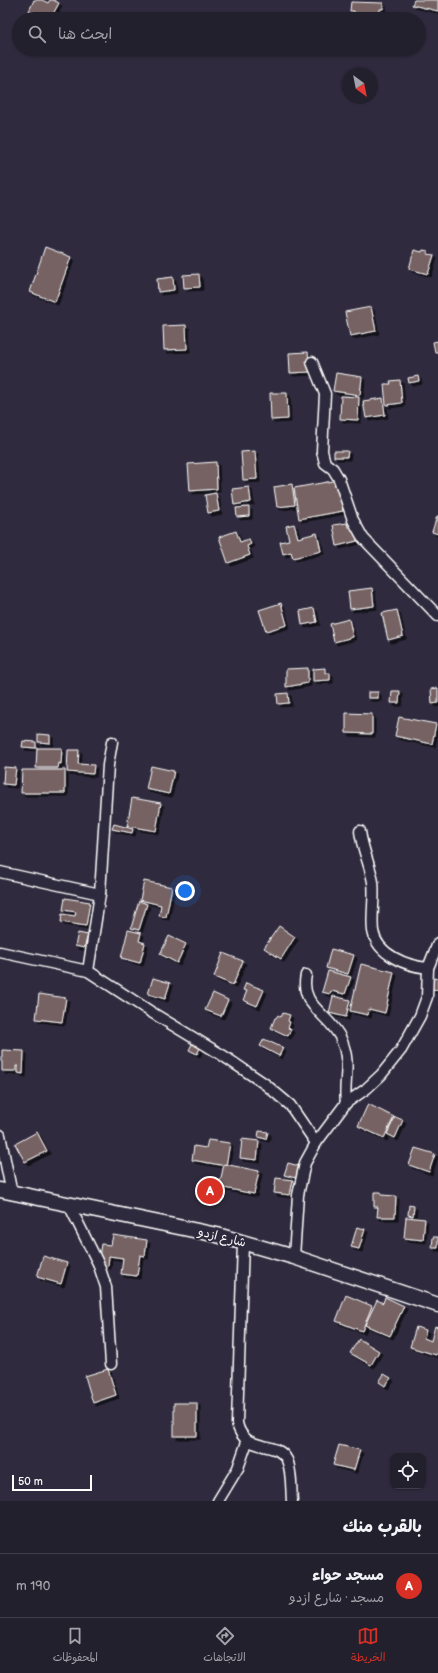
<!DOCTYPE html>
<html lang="ar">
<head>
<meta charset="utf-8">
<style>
  :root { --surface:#23202e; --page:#2b2836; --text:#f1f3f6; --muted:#a3a3aa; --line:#403e4a; --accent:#d93025 }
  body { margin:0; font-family:"Balsamiq Sans","Playpen Sans Arabic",sans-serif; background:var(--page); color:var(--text); direction:rtl }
  .controls { position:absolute; right:12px; bottom:12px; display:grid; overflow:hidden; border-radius:8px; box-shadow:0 1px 3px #0004 }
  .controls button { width:36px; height:36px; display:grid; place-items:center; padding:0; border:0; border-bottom:1px solid var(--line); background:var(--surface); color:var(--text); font:20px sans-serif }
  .compass { position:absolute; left:342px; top:68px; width:36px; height:36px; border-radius:50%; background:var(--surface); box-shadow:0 1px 3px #0004; rotate:148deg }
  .scale { position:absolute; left:12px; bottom:10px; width:80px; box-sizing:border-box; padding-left:4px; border:2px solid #fff; border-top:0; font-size:11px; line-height:14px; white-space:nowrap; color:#fff; -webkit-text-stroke:3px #2f2a3d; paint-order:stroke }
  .you { position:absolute; left:185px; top:891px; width:14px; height:14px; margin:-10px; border:3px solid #fff; border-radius:50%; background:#1a73e8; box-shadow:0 0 0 6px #1a73e833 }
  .badge { display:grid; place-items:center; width:26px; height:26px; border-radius:50%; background:var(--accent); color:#fff; font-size:13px; font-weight:700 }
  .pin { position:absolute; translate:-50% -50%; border:2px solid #fff; box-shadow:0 1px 4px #0006 }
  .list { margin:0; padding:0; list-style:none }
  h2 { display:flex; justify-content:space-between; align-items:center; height:52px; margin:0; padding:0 16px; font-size:17px }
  h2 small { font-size:13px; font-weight:400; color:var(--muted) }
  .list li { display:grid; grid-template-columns:26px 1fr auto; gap:12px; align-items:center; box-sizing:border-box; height:64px; padding:0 16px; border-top:1px solid var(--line) }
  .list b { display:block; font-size:15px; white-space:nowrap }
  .list p { margin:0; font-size:13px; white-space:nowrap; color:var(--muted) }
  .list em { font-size:13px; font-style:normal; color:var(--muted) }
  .icon { flex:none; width:22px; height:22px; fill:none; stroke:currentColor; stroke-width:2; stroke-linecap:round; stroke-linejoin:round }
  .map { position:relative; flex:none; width:438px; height:1501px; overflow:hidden; direction:ltr }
  .search { position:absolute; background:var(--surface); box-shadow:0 1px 3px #0004; left:12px; right:12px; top:12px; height:44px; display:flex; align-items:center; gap:10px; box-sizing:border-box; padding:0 14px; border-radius:22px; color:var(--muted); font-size:15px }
  .sheet { height:116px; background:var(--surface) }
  nav { display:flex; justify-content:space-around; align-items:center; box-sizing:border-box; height:56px; border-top:1px solid var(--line); background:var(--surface); font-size:11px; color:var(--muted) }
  nav a { display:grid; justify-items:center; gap:2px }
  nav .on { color:var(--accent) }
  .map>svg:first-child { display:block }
</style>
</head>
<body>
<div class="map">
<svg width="438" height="1501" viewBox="0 0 438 1501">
  <defs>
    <filter id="shadow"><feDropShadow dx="3" dy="3" stdDeviation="0" flood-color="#0009"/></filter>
  </defs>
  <rect width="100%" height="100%" fill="#2f2a3d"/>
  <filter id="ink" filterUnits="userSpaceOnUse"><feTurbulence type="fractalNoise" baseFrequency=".025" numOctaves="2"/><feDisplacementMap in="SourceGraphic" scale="8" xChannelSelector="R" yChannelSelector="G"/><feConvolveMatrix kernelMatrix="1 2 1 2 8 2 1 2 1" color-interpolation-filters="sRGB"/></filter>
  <g filter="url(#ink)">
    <g fill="#766263" stroke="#fff" filter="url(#shadow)">
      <polygon points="34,0 42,0 48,3 50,0 53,0 59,3 52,16 50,15 48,19 43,19 29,11"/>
      <polygon points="414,0 438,0 438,11 412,5"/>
      <polygon points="351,2 383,3 383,9 380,9 379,19 354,19 354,11 350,11"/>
      <polygon points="45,247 71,257 55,302 30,292"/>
      <polygon points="414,250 422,252 423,250 428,251 427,254 434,255 428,274 409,269"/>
      <polygon points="199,274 200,287 184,288 183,275"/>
      <polygon points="173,277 174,290 158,292 157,279"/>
      <polygon points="371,307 376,331 350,336 345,312"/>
      <polygon points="186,325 187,349 164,350 163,326"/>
      <polygon points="438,341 438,352 435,352 433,342"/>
      <polygon points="308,352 310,372 290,373 289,353"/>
      <polygon points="336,373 362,377 360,395 333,391"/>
      <polygon points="418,376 419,381 409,383 408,378"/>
      <polygon points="400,380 402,403 386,405 384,384 391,384 390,381"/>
      <polygon points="270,393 287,393 288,419 271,420"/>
      <polygon points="341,396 359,397 358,420 340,419"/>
      <polygon points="383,398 385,415 366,418 363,401"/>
      <polygon points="255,451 257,479 243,480 241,452"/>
      <polygon points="334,451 348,451 347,457 334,457"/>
      <polygon points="216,462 217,489 190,491 188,464"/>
      <polygon points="338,480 343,511 299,519 294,488"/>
      <polygon points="292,484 295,505 277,507 274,487"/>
      <polygon points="249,487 251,502 234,505 232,489"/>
      <polygon points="216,493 219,511 208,513 205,495"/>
      <polygon points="249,507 249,516 237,517 236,508"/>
      <polygon points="437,516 438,516 438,534 432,532"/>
      <polygon points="347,523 348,527 352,526 354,532 356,532 357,541 337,546 333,525"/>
      <polygon points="294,524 298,538 317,533 321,551 293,558 291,552 283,554 280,542 289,540 286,526"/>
      <polygon points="236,531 240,542 249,539 251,544 247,546 250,555 228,563 219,537"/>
      <polygon points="372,588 374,606 350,609 348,591"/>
      <polygon points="281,603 287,625 266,631 259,610"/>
      <polygon points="314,608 317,622 302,625 300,611"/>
      <polygon points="397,610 403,636 388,640 382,613"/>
      <polygon points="349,619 353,637 334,642 330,624"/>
      <polygon points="308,668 308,683 286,687 286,669"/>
      <polygon points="325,668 325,673 330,673 330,680 313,681 313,669"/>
      <polygon points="438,688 438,703 432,704 431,689"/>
      <polygon points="392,691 400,691 399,703 391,703"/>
      <rect x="368" y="692" width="10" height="6"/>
      <polygon points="288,693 289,703 278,704 277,694"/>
      <polygon points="346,713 372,714 372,734 346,733"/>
      <polygon points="399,717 436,724 432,744 395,736"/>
      <polygon points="38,734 50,735 50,743 38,742"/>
      <polygon points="23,741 36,742 36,748 22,747"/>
      <polygon points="37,748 62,748 61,764 59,763 58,768 36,768"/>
      <polygon points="68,750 79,750 78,764 94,765 93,774 67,772"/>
      <polygon points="151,766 174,771 169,794 146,789"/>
      <polygon points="4,767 16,768 14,785 3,784"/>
      <polygon points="22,770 65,770 65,793 21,793"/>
      <polygon points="132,798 161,803 156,831 127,826"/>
      <polygon points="114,824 133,829 132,833 112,829"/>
      <polygon points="144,881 172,887 166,917 159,916 161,905 140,900"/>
      <polygon points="65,898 90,902 86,926 61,922 62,914 75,916 76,912 63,910"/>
      <polygon points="139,901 147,904 139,930 131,928"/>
      <polygon points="279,926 295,937 281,959 264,948"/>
      <polygon points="128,930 141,933 139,941 145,943 140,963 121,958"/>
      <polygon points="78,933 88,935 84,948 75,946"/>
      <polygon points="169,936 186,944 177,963 160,954"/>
      <polygon points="331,949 354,955 348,974 326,968"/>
      <polygon points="223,953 243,961 233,985 214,977"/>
      <polygon points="361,964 394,972 385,1013 369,1009 368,1015 350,1011"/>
      <polygon points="328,971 351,977 345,994 331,991 330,994 322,992"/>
      <polygon points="153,978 170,983 165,999 148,994"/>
      <polygon points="433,978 438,979 438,990 431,989"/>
      <polygon points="246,983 264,990 257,1006 243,1000 247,991 243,990"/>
      <polygon points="213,993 228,1000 221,1016 205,1010"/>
      <polygon points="39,994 66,998 62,1022 36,1019"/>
      <polygon points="333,996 350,1000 346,1017 329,1013"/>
      <polygon points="283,1013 290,1015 288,1021 290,1022 288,1028 291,1029 288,1036 271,1028 275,1018 276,1018 278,1015 281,1017"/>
      <polygon points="264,1039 283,1048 279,1056 260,1046"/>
      <polygon points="193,1042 201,1046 197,1054 189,1050"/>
      <polygon points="2,1050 24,1051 23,1074 18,1073 18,1066 16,1066 16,1071 2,1071"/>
      <polygon points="368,1104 394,1117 384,1138 358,1126"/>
      <polygon points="395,1117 403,1120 395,1138 387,1134"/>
      <polygon points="259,1131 268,1132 266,1139 258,1137"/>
      <polygon points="37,1132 47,1151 25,1162 15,1144"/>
      <polygon points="242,1139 259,1141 257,1160 240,1158"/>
      <polygon points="208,1140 230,1143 226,1166 192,1160 194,1146 206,1148"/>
      <polygon points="415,1148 435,1154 429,1172 409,1165"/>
      <polygon points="288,1163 299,1166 296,1178 284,1175"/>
      <polygon points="224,1164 259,1171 254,1194 219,1187"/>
      <polygon points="276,1178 293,1180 290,1195 274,1193"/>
      <polygon points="374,1192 381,1192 381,1195 396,1196 395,1217 377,1217 378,1207 374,1207"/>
      <polygon points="409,1205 414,1206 413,1216 408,1215"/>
      <polygon points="406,1217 425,1219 423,1240 404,1238"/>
      <polygon points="357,1227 365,1229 359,1249 351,1247"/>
      <polygon points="113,1235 147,1240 145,1256 140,1255 137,1276 121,1274 123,1258 109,1256 108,1266 98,1264 101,1244 111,1245"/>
      <polygon points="433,1237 438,1237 438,1248 432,1248"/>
      <polygon points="43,1256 67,1263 61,1284 37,1277"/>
      <polygon points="346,1295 372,1306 362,1331 336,1321"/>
      <polygon points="385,1297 404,1306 390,1336 365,1325 377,1300 383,1303"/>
      <polygon points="435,1326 438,1327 438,1347 436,1355 410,1347 416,1327 426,1330 424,1338 431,1341"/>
      <polygon points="359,1339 379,1351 371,1365 350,1353"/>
      <polygon points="108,1369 116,1395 93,1403 85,1376"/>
      <polygon points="384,1374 391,1378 385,1386 379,1382"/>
      <rect x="174" y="1403" width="23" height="33"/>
      <polygon points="339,1445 360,1450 354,1470 333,1465"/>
    </g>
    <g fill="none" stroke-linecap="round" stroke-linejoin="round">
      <g stroke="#fff" stroke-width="13">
        <g id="street">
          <polyline points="312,362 325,394 322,451 325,463 333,469 339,479 353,520 363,538 438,616"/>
          <polyline points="112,742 108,765 100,894 88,971 151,1012 222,1055 265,1084 290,1105 316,1143"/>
          <path d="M 360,831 C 362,849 370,864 373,882 C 375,898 371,915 373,931 C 377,955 407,966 428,968"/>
          <polyline points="0,872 100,894"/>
          <polyline points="0,952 88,971"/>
          <path d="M 306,975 C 299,1007 330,1014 341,1039 C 352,1064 343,1079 346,1103"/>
          <polyline points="0,1135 12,1194"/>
          <polyline points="69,1205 98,1263 106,1287 111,1364"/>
          <path d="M 243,1243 L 237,1423 C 244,1455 276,1438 287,1460 C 292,1471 291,1489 292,1501"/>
          <polyline points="294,1257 298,1195 305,1163 316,1143 346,1103 366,1089 381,1075 401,1050 420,1016 427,997 428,968 438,943"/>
          <polyline points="218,1501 238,1468 247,1442"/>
        </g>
      </g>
      <g stroke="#fff" stroke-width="17">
        <polyline id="secondary" points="0,1190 217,1235 294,1257 438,1305"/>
      </g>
      <use href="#street" stroke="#2f2a3d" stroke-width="10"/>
      <use href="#secondary" stroke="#2f2a3d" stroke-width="14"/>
    </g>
  </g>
  <g text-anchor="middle" stroke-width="4" stroke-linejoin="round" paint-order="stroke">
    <g font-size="12" fill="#fff" stroke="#2f2a3d">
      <text transform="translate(222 1237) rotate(14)" y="4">شارع ازدو</text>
    </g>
  </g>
</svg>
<div class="controls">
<button><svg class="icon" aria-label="locate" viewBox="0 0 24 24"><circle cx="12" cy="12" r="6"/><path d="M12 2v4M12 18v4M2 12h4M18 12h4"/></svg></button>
</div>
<svg class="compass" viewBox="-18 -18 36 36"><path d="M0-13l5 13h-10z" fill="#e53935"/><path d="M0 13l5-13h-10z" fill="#a3a3aa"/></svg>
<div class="scale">50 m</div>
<div class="you"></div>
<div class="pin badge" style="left:210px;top:1191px">A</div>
<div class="search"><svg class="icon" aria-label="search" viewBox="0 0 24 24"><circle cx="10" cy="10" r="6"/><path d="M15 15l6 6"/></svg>ابحث هنا</div>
</div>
<section class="sheet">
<h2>بالقرب منك<small></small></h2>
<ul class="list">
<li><span class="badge">A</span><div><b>مسجد حواء</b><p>مسجد · شارع ازدو</p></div><em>190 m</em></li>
</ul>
</section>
<nav>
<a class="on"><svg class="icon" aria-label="map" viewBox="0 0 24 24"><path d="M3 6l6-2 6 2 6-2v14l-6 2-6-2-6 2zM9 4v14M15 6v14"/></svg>الخريطة</a>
<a><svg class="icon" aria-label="directions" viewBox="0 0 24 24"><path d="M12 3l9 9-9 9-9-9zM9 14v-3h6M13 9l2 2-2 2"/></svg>الاتجاهات</a>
<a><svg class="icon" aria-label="saved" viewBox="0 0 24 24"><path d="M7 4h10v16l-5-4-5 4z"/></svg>المحفوظات</a>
</nav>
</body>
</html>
